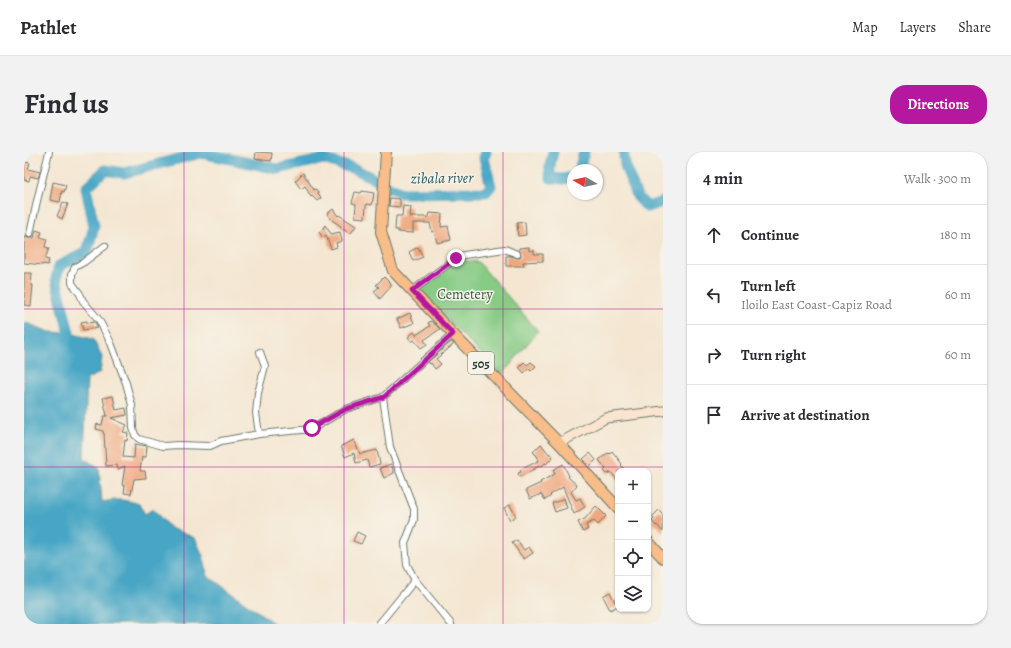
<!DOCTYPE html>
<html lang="en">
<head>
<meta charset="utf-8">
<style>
  :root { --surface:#fff; --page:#f2f2f3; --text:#2b2b33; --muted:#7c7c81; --line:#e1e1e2; --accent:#b5179e }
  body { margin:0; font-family:Alegreya,serif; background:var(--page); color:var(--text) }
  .controls { position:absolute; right:12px; bottom:12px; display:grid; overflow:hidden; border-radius:8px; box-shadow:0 1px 3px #0004 }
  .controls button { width:36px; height:36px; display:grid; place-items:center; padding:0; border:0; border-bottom:1px solid var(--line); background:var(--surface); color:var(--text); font:20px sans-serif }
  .compass { position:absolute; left:543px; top:12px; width:36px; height:36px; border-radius:50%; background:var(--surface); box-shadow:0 1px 3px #0004; rotate:279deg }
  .stop { position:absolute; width:12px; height:12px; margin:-9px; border:3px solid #b5179e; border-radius:50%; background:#fff }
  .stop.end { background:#b5179e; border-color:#fff; box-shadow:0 1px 4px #0008 }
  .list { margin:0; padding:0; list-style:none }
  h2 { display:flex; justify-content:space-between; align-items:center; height:52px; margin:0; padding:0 16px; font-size:17px }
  h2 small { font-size:13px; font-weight:400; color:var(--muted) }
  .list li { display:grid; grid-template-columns:26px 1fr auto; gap:12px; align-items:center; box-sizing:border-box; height:60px; padding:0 16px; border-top:1px solid var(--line) }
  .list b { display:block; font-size:15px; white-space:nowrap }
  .list p { margin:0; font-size:13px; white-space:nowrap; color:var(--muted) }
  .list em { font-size:13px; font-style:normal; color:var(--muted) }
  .icon { flex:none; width:22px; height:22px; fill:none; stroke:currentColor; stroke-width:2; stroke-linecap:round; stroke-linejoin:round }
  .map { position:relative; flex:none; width:639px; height:472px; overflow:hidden; border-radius:16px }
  header { display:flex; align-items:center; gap:24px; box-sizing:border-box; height:56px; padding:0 20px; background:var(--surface); border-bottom:1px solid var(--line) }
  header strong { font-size:19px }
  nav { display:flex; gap:22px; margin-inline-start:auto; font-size:14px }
  .intro { display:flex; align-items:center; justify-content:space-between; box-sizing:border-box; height:96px; padding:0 24px }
  h1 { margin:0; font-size:28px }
  .button { padding:10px 18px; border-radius:16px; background:var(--accent); color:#fff; font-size:14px; font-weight:700 }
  main { display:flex; gap:24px; padding:0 24px }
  aside { flex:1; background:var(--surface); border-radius:16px; box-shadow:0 1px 3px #0004 }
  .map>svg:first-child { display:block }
</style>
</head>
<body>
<header>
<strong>Pathlet</strong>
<nav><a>Map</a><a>Layers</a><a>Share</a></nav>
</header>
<div class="intro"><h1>Find us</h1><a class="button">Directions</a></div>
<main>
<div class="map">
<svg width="639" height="472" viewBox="0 0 639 472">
  <rect width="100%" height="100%" fill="#f7f3e8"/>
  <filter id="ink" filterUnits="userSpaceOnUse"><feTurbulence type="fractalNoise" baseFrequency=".025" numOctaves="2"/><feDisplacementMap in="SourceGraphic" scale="8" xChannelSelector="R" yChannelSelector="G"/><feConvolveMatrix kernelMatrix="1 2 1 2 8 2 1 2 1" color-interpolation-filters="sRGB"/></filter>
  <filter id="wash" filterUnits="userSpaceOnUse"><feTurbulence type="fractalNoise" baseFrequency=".012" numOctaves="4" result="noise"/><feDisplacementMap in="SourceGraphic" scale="16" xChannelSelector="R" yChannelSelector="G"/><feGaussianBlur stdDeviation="0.9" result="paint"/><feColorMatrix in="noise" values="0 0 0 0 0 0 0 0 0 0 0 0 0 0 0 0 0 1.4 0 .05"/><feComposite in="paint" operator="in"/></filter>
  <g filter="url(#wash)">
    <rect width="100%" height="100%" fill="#f4e6d1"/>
    <polygon fill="#87cb85" stroke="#53845c" points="433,108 454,110 514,179 478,223 393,137"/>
    <path fill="#46a6c5" stroke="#32727c" d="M 0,170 L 26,180 L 45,181 L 69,187 L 78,205 L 76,221 L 63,227 L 60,307 L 75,315 L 78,350 C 94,347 100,347 115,352 L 121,362 L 129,357 L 146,376 L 171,386 L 179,404 L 184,424 L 251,472 L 0,472 Z"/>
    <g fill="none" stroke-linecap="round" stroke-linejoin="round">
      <g stroke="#46a6c5" stroke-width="11">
        <path d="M 529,0 C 527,9 524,17 527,26 L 539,27 L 549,25"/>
        <polyline points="600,0 600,6 602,17 613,44 623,55 639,50"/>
        <polyline points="555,18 560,0"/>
        <polyline points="45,181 32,127 35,114 63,100 70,74 62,36 81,18 100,21 177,1 254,17 300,7 333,18 377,41 462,40 467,34 460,6 462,0"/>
      </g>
    </g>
    <g id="blocks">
      <g fill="#f0a77f">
        <polygon points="232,0 248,1 247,9 231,7"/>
        <polygon points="0,10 6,11 4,17 16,20 14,26 6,24 5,29 0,28"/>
        <polygon points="279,21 290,38 292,37 297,46 293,49 288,44 287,45 281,34 277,37 271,29"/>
        <polygon points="29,30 42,33 40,40 38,39 36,50 26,48"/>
        <polygon points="338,39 350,41 348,53 343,52 342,54 341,66 331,65 332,52 328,51 331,40 337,41"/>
        <polygon points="366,46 376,47 376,55 365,54"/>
        <polygon points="39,50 44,52 38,67 33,64"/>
        <polygon points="379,54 387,55 386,65 405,65 406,61 418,62 417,75 424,74 427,88 413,91 410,79 408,80 406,71 389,71 389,81 374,80 374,78 371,78 372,64 378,64"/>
        <polygon points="309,57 314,64 315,63 332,74 327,81 325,81 316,75 317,74 308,68 303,62"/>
        <polygon points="501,70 502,83 494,84 493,71"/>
        <polygon points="301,73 307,82 316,80 318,89 312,91 313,95 307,97 302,83 299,86 295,80 300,76 300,74"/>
        <polygon points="12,78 18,80 16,85 23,87 21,95 25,96 21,107 25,108 24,113 19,112 19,113 0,111 0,85 5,86 10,86"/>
        <polygon points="394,95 399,105 389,109 385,100"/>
        <polygon points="505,95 505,99 510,98 510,102 519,102 519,109 499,110 500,114 482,114 482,104 487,104 494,106 497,104 497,102 495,98 495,96"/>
        <polygon points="0,121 8,121 7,133 9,133 7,154 0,153"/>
        <polygon points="360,125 368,133 356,147 350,139 355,135 352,133"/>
        <polygon points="386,161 390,171 377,176 373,167"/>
        <polygon points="63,169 63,171 71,170 74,176 59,178 57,170"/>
        <polygon points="407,169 416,177 400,188 403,192 397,196 390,188 388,190 384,185 390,180 392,183 406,174 404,171"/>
        <polygon points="427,190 430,192 412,207 417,212 411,217 407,211 406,212 404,210"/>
        <polygon points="500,210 503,213 507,210 512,214 507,219 505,216 500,221 495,215"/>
        <polygon points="89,244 92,258 102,256 103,263 87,266 103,273 99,280 104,281 103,289 101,288 99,305 110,306 111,292 123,294 122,305 118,305 116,319 121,319 122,326 110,327 107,342 100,341 101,334 98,333 101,314 94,317 93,313 82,314 80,281 79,281 79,279 72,277 73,272 78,273 80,264 83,264 79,246"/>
        <polygon points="330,288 336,302 353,298 356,312 345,315 343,308 332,311 330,301 321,305 317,294"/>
        <polygon points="517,292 525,302 527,302 529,305 522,312 521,311 518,314 517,313 496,325 494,321 497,320 496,318 514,309 513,307 514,305 509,300"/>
        <polygon points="588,299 598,312 597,313 601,319 594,319 594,329 587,320 583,322 580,319 582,317 575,308 584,301 585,302"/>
        <polygon points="566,301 572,308 566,314 559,307"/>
        <polygon points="367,312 370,321 360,326 356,316"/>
        <polygon points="539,312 545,324 544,325 553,333 547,340 552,348 556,346 561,355 550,362 539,335 526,343 527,344 521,348 517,342 506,347 502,338 517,331 516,330 531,322 529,318"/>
        <polygon points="540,346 543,356 531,360 528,351 535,349"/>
        <polygon points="486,353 492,364 486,368 480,356"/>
        <polygon points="572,354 582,364 574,373 570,369 562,373 564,377 559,380 554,370 561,367"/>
        <polygon points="635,358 639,362 639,380 633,373 632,374 628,369 630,367 628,365"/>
        <polygon points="333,380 341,384 337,392 329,389"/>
        <polygon points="493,388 500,398 505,395 509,401 500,407 496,402 488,391"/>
        <polygon points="586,440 591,450 594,449 594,454 586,458 579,444"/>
      </g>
    </g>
  </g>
  <g filter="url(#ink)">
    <use href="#blocks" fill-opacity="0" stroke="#6a786b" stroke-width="1"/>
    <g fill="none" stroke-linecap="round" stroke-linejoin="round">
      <g stroke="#6a786b" stroke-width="8">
        <g id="street">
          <polyline points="6,82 13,49 25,0"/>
          <polyline points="81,94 60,110 51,115 48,122 48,131 56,142 59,149 75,168 87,191 102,231 108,253 109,276 111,283 115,287 139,294 154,293 186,294 197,289 235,282 288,277 322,257 359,245"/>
          <polyline points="388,139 432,106 440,103 481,97 493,102"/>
          <polyline points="235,282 232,261 234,241 241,214 236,200"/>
          <polyline points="355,472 391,428"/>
          <polyline points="427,472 391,428 383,413 381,391 390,368 390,357 366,295 359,245 429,182"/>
        </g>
      </g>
      <g stroke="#6a786b" stroke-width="11">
        <polyline id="secondary" points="535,291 582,266 639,259"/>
      </g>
      <g stroke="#6a786b" stroke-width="12">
        <g id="primary">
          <polyline points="362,0 357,80 369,119 429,182 535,291 594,356"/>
          <polyline points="624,389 639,406"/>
        </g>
      </g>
      <use href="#street" stroke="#fff" stroke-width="6"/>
      <use href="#secondary" stroke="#fce5d0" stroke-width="9"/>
      <use href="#primary" stroke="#f8bd89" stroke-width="10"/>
    </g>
  </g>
  <g fill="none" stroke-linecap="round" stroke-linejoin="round" filter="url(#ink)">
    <polyline stroke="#b5179e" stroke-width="5" points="288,276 322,257 360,245 429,182 388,139 432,106"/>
  </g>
  <path fill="none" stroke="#b5179e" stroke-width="1" stroke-opacity="0.55" d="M 160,0 L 160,472M 320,0 L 320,472M 479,0 L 479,472M 0,157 L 639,157M 0,315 L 639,315"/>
  <g text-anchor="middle" stroke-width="3" stroke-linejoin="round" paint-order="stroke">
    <rect fill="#f7f3e8" stroke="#60746a" stroke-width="1" x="444" y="200" width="26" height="22" rx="3"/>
    <g font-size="13" font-weight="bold" fill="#1f3d34">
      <text x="457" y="216">505</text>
    </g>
    <g font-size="14" fill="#345944" stroke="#f7f3e8">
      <text x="441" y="147">Cemetery</text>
    </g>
    <g font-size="15" font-style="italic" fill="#2b5c60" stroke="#f7f3e8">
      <text transform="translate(418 26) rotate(-1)" y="5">zibala river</text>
    </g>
  </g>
</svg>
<div class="controls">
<button>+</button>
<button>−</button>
<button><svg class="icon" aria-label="locate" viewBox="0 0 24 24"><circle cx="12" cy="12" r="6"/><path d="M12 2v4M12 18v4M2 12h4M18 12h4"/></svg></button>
<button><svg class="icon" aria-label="layers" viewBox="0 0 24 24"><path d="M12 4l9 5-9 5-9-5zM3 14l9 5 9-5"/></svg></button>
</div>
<svg class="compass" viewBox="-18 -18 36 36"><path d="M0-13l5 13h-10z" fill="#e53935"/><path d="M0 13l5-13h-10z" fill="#7c7c81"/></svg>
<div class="stop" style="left:288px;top:276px"></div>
<div class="stop end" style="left:432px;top:106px"></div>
</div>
<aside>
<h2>4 min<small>Walk · 300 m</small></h2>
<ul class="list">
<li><svg class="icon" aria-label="ahead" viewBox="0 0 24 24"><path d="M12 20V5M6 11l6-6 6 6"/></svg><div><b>Continue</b></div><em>180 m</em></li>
<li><svg class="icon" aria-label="left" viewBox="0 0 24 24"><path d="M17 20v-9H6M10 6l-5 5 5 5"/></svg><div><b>Turn left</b><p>Iloilo East Coast-Capiz Road</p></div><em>60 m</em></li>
<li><svg class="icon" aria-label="right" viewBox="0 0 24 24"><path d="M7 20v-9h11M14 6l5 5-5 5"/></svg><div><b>Turn right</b></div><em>60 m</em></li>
<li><svg class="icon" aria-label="arrive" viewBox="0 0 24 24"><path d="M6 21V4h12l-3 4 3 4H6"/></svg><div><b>Arrive at destination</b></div></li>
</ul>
</aside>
</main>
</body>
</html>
